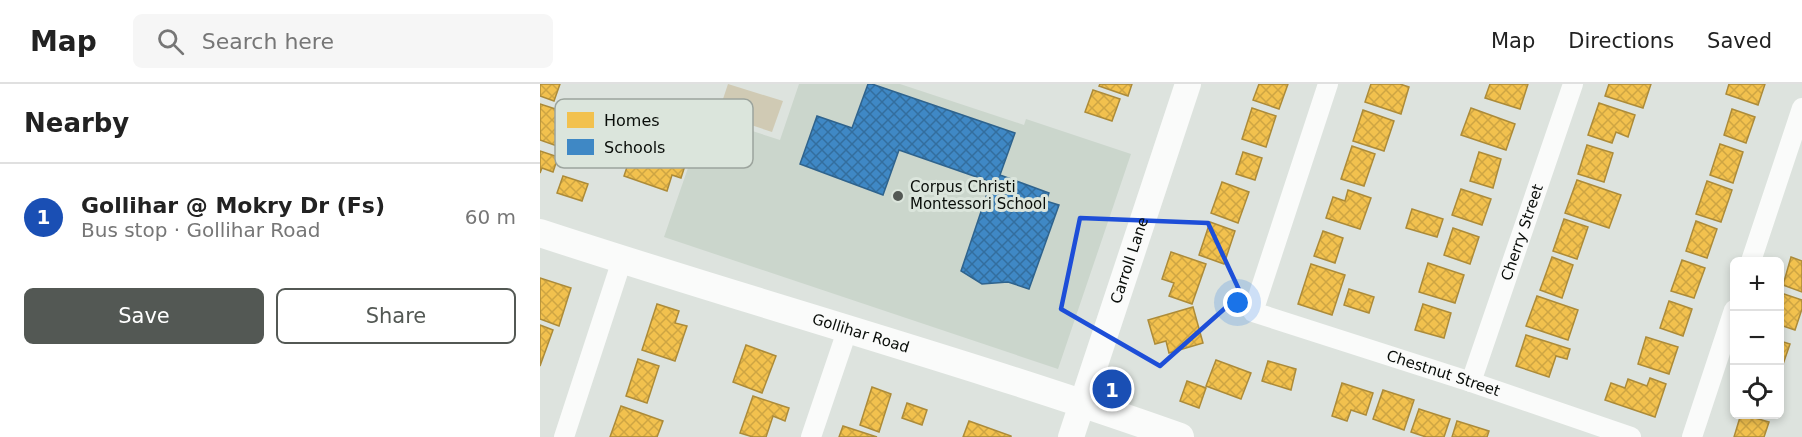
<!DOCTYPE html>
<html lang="en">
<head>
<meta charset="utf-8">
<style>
  :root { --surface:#fff; --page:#f6f6f6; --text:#222; --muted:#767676; --line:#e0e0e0; --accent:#535854 }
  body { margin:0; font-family:"DejaVu Sans",sans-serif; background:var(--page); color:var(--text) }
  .controls { position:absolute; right:18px; bottom:18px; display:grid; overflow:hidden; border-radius:9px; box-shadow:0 3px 9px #0003 }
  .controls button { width:54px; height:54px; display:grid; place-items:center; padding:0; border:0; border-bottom:2px solid var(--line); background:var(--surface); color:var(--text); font:30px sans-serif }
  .you { position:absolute; left:698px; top:219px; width:21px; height:21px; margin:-15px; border:4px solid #fff; border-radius:50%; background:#1a73e8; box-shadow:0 0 0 9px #1a73e833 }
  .badge { display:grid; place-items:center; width:39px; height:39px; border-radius:50%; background:var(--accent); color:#fff; font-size:20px; font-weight:700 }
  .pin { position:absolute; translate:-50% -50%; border:3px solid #fff; box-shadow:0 2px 6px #0006 }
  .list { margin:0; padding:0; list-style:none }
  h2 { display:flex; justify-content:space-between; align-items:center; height:78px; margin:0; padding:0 24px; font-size:26px }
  h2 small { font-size:20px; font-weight:400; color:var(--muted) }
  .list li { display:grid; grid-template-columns:39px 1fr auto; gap:18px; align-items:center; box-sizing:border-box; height:108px; padding:0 24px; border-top:2px solid var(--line) }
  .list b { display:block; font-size:22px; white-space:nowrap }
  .list p { margin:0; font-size:20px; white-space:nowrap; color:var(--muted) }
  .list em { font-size:20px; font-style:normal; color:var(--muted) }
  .actions { display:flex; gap:12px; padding:18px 24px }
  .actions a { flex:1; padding:14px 0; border:2px solid var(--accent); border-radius:9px; text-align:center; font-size:21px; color:var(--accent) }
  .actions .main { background:var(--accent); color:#fff }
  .icon { flex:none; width:33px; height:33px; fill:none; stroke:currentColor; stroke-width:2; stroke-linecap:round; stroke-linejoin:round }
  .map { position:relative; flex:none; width:1262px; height:353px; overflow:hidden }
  header { display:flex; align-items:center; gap:36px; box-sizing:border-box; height:84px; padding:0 30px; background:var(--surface); border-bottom:2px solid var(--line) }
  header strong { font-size:28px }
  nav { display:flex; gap:33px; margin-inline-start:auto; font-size:21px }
  .search { width:420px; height:54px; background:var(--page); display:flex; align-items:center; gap:15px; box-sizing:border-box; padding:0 21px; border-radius:9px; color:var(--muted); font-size:22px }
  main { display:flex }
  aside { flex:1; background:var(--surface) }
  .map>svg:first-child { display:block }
</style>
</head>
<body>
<header>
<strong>Map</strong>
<div class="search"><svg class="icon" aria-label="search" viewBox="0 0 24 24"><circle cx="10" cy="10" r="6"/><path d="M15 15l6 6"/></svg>Search here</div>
<nav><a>Map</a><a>Directions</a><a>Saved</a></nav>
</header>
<main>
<aside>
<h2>Nearby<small></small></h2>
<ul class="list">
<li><span class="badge" style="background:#1a4fb4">1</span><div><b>Gollihar @ Mokry Dr (Fs)</b><p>Bus stop · Gollihar Road</p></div><em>60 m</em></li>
</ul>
<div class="actions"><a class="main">Save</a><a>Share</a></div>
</aside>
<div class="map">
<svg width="1262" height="353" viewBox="0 0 1262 353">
  <defs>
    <pattern id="homes-cross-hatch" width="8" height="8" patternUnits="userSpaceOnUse" patternTransform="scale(1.5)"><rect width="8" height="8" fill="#f2c14e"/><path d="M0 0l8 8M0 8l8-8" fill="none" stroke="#cea543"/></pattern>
    <pattern id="schools-cross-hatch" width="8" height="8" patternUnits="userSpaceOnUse" patternTransform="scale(1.5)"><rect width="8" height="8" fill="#3f88c5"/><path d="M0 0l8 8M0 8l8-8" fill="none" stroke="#336e9e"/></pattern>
  </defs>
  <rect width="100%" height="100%" fill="#dde3de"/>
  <polygon fill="#cbd6cc" points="259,0 360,0 484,41 486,35 591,70 518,285 124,153 166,32 240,56"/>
  <polygon fill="#d0cab4" points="188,0 243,17 232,48 178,30"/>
  <g fill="url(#homes-cross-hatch)" stroke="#ac8b39" stroke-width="1.5">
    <polygon points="0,0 20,0 14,17 0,12"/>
    <polygon points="560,0 592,0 588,12 559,2"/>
    <polygon points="719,0 748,0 739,25 713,16"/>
    <polygon points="831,0 860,0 869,3 861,30 825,18"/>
    <polygon points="950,0 988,0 980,25 945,14"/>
    <polygon points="1069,0 1111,0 1103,24 1065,12"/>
    <polygon points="1189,0 1225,0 1218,21 1186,10"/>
    <polygon points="553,6 580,15 572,37 545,28"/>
    <polygon points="1059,19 1095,31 1088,53 1076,48 1072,59 1048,51"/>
    <polygon points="0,20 31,30 20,63 0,56"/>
    <polygon points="712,24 736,32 726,63 702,55"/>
    <polygon points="931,24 975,40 966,66 921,51"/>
    <polygon points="1192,25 1215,33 1206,59 1184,51"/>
    <polygon points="823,26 854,37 844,67 813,57"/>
    <polygon points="104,43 148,58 143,71 148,72 141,94 132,91 127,107 84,92 88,80 82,78 90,55 98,58"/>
    <polygon points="1180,60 1203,68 1193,99 1170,91"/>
    <polygon points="1047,61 1073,69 1064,98 1038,90"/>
    <polygon points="812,62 835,70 824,102 801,95"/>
    <polygon points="0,67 18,73 13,88 2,84 0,89"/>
    <polygon points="703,68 722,74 715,96 696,90"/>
    <polygon points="939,68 961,75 953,104 930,97"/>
    <polygon points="23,92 48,100 42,117 17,109"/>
    <polygon points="1037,96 1081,111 1069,144 1025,129"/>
    <polygon points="1167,97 1192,106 1181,138 1156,130"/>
    <polygon points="682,98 709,108 698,139 671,129"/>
    <polygon points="921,105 951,115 942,141 912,131"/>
    <polygon points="808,106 831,114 820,145 786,134 793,113 805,117"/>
    <polygon points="872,125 903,135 897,153 866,144"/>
    <polygon points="1024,135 1048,143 1037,175 1013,167"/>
    <polygon points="1156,137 1177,145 1167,174 1146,167"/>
    <polygon points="670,138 695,147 684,180 659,171"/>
    <polygon points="913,144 939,153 930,180 904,171"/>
    <polygon points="783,147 803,154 795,179 774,172"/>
    <polygon points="631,168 666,180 652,220 629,212 634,199 622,195"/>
    <polygon points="1012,173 1033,181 1022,214 1000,206"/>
    <polygon points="1251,173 1262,177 1262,208 1243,201"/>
    <polygon points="1142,176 1165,184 1154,214 1131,207"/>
    <polygon points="888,179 924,191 915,219 879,208"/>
    <polygon points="771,180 805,191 792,231 758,220"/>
    <polygon points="0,194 31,204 19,242 0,235"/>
    <polygon points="809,205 834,213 829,229 804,221"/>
    <polygon points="1241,209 1262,216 1262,225 1255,246 1240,241 1240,214"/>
    <polygon points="997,212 1038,226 1028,256 986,242"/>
    <polygon points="1129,217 1152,225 1143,252 1120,244"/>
    <polygon points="117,220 139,227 135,239 147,242 135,277 102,266"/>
    <polygon points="883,220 911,229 904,254 875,246"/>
    <polygon points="653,223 663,259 629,269 626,257 615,260 608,236"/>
    <polygon points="0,241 13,246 0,282"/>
    <polygon points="986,251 1030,265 1027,275 1016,272 1009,293 976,282"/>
    <polygon points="1106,253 1138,263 1129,290 1098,280"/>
    <polygon points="1240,257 1250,260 1241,286 1240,285"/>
    <polygon points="206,261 236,272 222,309 193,298"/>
    <polygon points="98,275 119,282 107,319 86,312"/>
    <polygon points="676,276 711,289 701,315 666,302"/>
    <polygon points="728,277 756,285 751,306 722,297"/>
    <polygon points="1110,294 1126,300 1115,333 1065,316 1071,299 1085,304 1088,295 1107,302"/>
    <polygon points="647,297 666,304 659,324 640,317"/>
    <polygon points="802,299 833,309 826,331 811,326 807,337 792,332"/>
    <polygon points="332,303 351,310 339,348 320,341"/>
    <polygon points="843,306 874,316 864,346 833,335"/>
    <polygon points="213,312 249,324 245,337 233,332 226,353 213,353 200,349"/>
    <polygon points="367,319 387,326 382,341 362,334"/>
    <polygon points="81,322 123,337 117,353 70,353"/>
    <polygon points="879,325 910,335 904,353 886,353 871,348"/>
    <polygon points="1201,330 1229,338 1224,353 1194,353"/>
    <polygon points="429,337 471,352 471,353 423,353"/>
    <polygon points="917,337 949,347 947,353 912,353"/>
    <polygon points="303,342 337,353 299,353"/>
  </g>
  <polygon fill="url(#schools-cross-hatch)" stroke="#2f638d" stroke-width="1.5" points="328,0 332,0 475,49 460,91 509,109 506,117 519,121 489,205 468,198 442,200 421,187 451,98 359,66 343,111 260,80 277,32 312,44"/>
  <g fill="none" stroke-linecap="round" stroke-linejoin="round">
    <g stroke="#fafbfa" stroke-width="20">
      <path id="s1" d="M 788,0 L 713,228 L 931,298 L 1091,353"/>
      <polyline points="1211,177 1262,24"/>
      <path id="s2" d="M 931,298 L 1033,0"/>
      <polyline points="24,353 82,176"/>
      <polyline points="271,353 308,244"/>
      <polyline points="1152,353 1194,226"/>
    </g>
    <path stroke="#fafbfa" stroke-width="26" id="s3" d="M 531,353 L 648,0"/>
    <path stroke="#fafbfa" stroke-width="28" id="s4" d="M 0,149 C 213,219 429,278 640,353"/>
  </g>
  <path fill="none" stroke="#1d4ed8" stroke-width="4.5" stroke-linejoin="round" d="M 540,134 L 668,139 L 701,210 L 620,282 L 521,225 Z"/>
  <circle fill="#535854" stroke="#dbe5dc" stroke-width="2" cx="358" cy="112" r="6"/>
  <g text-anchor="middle" stroke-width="6" stroke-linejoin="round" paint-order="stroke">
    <g font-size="15" fill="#090d09" stroke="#dbe5dc" text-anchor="start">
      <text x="370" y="108">Corpus Christi<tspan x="370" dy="17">Montessori School</tspan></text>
    </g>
    <g font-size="15" fill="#090d09" stroke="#dbe5dc">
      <text dy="5" stroke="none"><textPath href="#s2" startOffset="158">Cherry Street</textPath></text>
      <text dy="5" stroke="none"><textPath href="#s3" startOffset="186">Carroll Lane</textPath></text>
      <text dy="5" stroke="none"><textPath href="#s4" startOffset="336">Gollihar Road</textPath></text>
      <text dy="5" stroke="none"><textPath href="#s1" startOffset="440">Chestnut Street</textPath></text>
    </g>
  </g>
  <rect x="15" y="15" width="198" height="69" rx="9" fill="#dbe5dc" stroke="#9ca49d" stroke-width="1.5"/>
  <rect x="27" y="28" width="27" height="16" fill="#f2c14e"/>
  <rect x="27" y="55" width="27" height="16" fill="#3f88c5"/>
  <g font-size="16" fill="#090d09">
    <text x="64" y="42">Homes</text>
    <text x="64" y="69">Schools</text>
  </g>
</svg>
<div class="controls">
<button>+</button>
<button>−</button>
<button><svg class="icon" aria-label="locate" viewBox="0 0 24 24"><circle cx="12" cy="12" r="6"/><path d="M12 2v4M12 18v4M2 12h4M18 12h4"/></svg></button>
</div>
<div class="you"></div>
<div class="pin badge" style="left:572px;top:305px;background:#1a4fb4">1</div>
</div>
</main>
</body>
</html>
